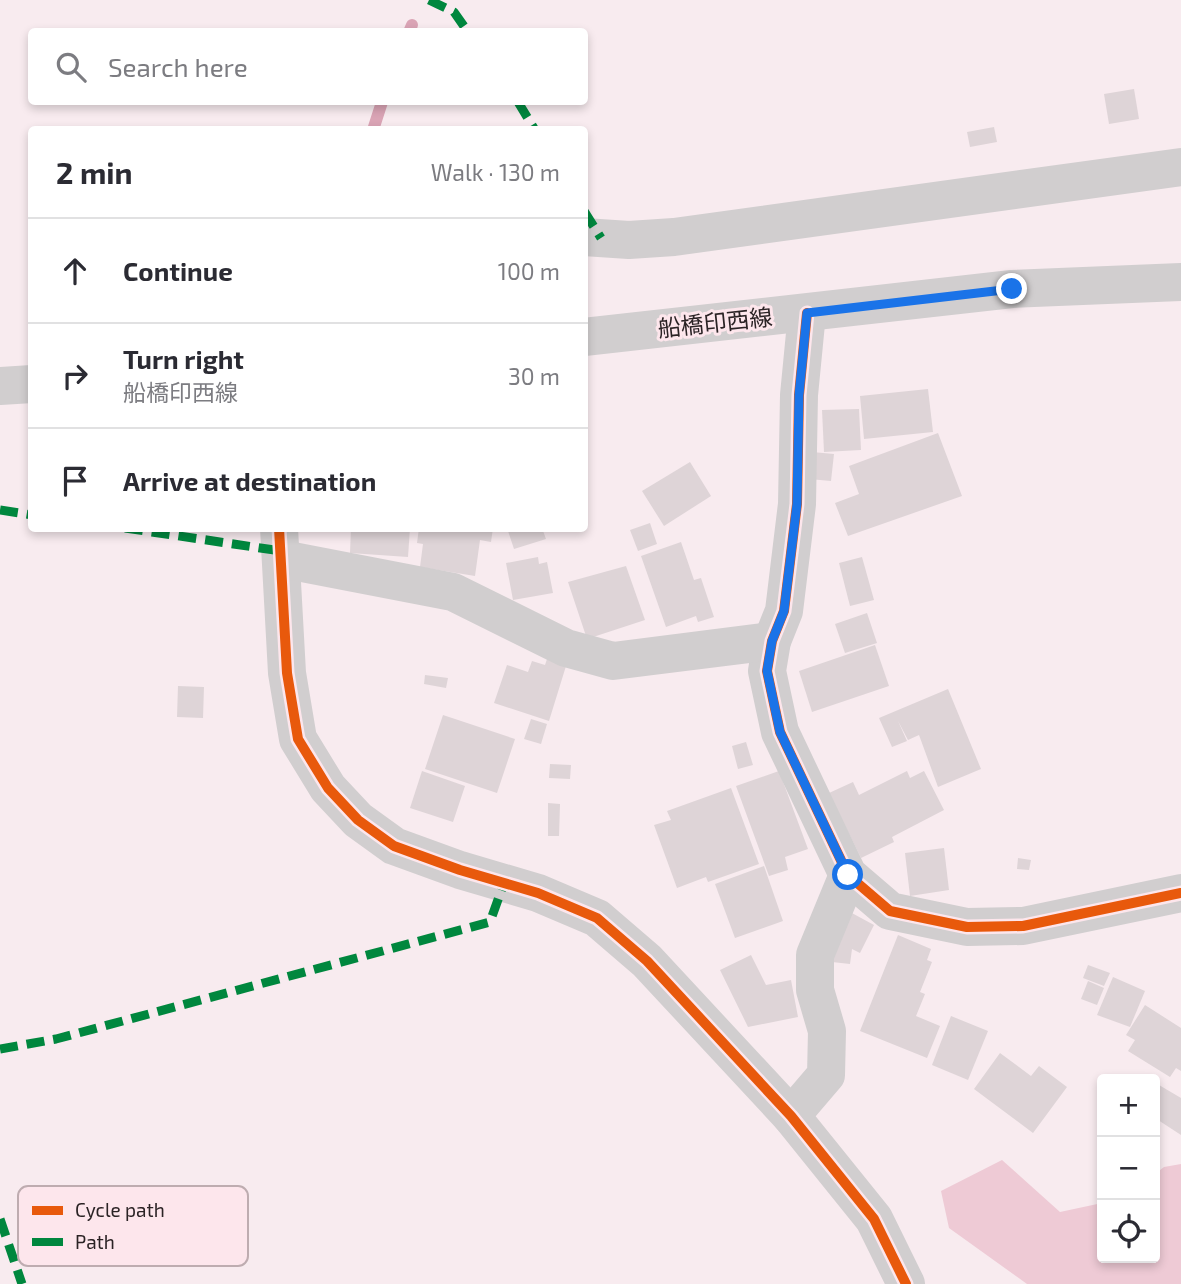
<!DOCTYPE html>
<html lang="en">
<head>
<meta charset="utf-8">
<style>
  :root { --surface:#fff; --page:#f7f7f7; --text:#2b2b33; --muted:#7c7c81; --line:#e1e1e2 }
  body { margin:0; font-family:"Exo 2","Noto Sans JP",sans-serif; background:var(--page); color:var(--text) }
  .controls { position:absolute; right:21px; bottom:21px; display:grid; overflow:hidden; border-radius:7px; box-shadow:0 4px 10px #0003 }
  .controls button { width:63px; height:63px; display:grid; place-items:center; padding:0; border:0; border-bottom:2px solid var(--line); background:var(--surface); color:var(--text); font:35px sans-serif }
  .stop { position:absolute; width:21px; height:21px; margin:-16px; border:5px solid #1a73e8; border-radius:50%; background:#fff }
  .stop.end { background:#1a73e8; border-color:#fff; box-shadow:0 2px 7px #0008 }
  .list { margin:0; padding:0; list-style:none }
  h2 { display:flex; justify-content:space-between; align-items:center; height:91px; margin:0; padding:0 28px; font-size:30px }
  h2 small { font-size:23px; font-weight:400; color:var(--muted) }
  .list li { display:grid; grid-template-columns:46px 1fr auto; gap:21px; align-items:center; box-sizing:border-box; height:105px; padding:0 28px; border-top:2px solid var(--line) }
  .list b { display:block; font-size:26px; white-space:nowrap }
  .list p { margin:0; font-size:23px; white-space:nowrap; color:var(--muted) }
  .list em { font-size:23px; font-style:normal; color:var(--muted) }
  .icon { flex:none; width:38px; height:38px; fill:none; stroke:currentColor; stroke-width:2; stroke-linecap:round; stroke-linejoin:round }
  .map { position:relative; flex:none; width:1181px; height:1284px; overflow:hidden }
  .search { position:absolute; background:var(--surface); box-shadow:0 4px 10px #0003; left:28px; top:28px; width:560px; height:77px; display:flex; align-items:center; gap:18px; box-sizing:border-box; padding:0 24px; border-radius:7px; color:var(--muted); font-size:26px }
  .panel { position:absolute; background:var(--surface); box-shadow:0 4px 10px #0003; left:28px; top:126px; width:560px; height:406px; border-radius:7px }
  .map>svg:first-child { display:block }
</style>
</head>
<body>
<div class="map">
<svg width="1181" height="1284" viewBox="0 0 1181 1284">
  <rect width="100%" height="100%" fill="#f8ebef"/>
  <polygon fill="#eecad5" points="1002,1160 1060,1212 1102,1203 1102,1258 1155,1258 1155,1174 1164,1167 1181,1164 1181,1284 1027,1284 949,1228 941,1191"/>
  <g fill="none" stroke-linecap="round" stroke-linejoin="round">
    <g stroke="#daa4b5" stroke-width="12">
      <polyline points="409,32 412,25"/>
      <polyline points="373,130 382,102"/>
    </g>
  </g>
  <g fill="#ded4d7">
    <polygon points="1134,89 1139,119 1109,124 1104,94"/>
    <polygon points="994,127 997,142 970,147 967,132"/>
    <polygon points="928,389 933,432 864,439 860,396"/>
    <polygon points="859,409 861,450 824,452 822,410"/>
    <polygon points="938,433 962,496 848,536 835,503 859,494 849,466"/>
    <polygon points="812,452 834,454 831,481 809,479"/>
    <polygon points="690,462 711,496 664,526 642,491"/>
    <polygon points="650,523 657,544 638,551 630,530"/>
    <polygon points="351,528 410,528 408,557 350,553"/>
    <polygon points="419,528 493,528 491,542 480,540 475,576 420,567 423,544 417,543"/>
    <polygon points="507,528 542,528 546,539 514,549"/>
    <polygon points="681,542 694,580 701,578 714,617 698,622 696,616 666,627 641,556"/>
    <polygon points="538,557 539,564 547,562 553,593 513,600 506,563"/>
    <polygon points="862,557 874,600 850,606 839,563"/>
    <polygon points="626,566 645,620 587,639 568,582"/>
    <polygon points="867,613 877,643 845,653 835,624"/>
    <polygon points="875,645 889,686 812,712 799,671"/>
    <polygon points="547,659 566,666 549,721 494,703 507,665 528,672 532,661 545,665"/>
    <polygon points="425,675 448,678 446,688 424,684"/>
    <polygon points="178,686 204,687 203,718 177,717"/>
    <polygon points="948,689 981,769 938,787 919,735 908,740 898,721 907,741 892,747 879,718"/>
    <polygon points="443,715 515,739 497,793 425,769"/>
    <polygon points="531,719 547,724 541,744 524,739"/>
    <polygon points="746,742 753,765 738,769 732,746"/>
    <polygon points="550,764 571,765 570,779 549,778"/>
    <polygon points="422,771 465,786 453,822 410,808"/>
    <polygon points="779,771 808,849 785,857 788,870 769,876 736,786"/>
    <polygon points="907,771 910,778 924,771 944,810 892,837 894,842 861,858 829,793 853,782 859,795"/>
    <polygon points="731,788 759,864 708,882 706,877 677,888 654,825 671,820 667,811"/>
    <polygon points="548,803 560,804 559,836 548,836"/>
    <polygon points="944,848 949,890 910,896 905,853"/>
    <polygon points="1018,858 1031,860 1029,870 1017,869"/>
    <polygon points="764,866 783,921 735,938 715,884"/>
    <polygon points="850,912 874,925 860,953 852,949 850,964 832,962"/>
    <polygon points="898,935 931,949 927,960 932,962 920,992 925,994 916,1016 940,1026 927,1058 860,1031"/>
    <polygon points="751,955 766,985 791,980 798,1017 748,1027 720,970"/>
    <polygon points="1088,965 1110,973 1104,986 1083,978"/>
    <polygon points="1113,977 1145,991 1130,1027 1097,1015"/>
    <polygon points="1088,981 1104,988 1097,1005 1081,999"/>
    <polygon points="1145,1005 1181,1028 1181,1071 1176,1068 1170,1077 1128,1051 1135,1040 1126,1035"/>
    <polygon points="951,1016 988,1031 968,1080 932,1065"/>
    <polygon points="1000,1053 1031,1076 1039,1066 1067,1087 1033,1133 974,1089"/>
    <polygon points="1159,1085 1181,1098 1181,1135 1155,1118 1155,1092"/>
  </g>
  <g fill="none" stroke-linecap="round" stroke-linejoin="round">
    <g stroke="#d1cecf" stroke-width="38">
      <polyline points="584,237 629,240 674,237 1181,167"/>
      <polyline points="807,313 799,395 797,504 784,611 772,641 767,671 780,732 848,875 890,911 967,927 1023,926 1181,893"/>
      <polyline points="279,528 287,673 298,739 328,788 358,820 394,846 460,870 538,893 597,918 647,961 791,1116 874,1219 906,1284"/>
      <polyline points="282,559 453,592 566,648 613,661 772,641"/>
      <polyline points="791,1116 826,1075 827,1031 815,990 815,955 848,875"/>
    </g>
    <g stroke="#d1cecf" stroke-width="38">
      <polyline points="584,337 1012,289 1181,282"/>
      <polyline points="0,386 32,384"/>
    </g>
    <g stroke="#00873e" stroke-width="9" stroke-dasharray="18 9" stroke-linecap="butt">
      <polyline points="429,0 454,12 468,32"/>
      <polyline points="518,102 535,130"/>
      <polyline points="584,211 601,238"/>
      <polyline points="0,510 32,515"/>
      <polyline points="125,528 281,551"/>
      <polyline points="0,1049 56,1039 490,922 504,883"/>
      <polyline points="0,1219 22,1284"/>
    </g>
    <g stroke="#fde6ec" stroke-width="15">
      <g id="cycleway">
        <polyline points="807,313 799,395 797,504 784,611 772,641 767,671 780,732 848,875 890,911 967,927 1023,926 1181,893"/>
        <polyline points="279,528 287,673 298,739 328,788 358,820 394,846 460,870 538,893 597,918 647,961 791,1116 874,1219 906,1284"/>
      </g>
    </g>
    <use href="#cycleway" stroke="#e8590c" stroke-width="10"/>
  </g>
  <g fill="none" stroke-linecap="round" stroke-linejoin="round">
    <polyline stroke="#1a73e8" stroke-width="9" points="848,875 780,732 767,671 772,641 784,611 797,504 799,395 807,313 1012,289"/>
  </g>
  <g text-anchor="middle" stroke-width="6" stroke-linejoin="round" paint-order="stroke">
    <g font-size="23" fill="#2b2325" stroke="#fde6ec">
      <text transform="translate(715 323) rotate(-6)" y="8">船橋印西線</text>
    </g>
  </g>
  <rect x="18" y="1186" width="230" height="80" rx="10" fill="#fde6ec" stroke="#beacb0" stroke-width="2"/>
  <rect x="32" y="1206" width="31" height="9" fill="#e8590c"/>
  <rect x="32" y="1238" width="31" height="8" fill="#00873e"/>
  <g font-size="19" fill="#2b2325">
    <text x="75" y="1217">Cycle path</text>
    <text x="75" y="1249">Path</text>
  </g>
</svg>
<div class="controls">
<button>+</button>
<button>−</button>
<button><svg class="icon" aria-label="locate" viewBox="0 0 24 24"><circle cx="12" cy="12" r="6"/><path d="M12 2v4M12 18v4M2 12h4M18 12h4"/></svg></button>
</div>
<div class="stop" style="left:848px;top:875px"></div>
<div class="stop end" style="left:1012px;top:289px"></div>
<div class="search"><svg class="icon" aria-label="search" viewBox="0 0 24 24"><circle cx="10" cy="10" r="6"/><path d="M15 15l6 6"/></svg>Search here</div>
<section class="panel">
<h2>2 min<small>Walk · 130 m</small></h2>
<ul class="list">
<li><svg class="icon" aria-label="ahead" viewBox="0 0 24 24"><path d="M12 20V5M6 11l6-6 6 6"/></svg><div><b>Continue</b></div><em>100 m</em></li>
<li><svg class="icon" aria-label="right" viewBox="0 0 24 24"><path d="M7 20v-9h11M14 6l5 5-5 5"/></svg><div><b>Turn right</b><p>船橋印西線</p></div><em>30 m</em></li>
<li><svg class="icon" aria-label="arrive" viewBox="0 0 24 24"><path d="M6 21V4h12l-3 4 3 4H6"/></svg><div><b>Arrive at destination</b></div></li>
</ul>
</section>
</div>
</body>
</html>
